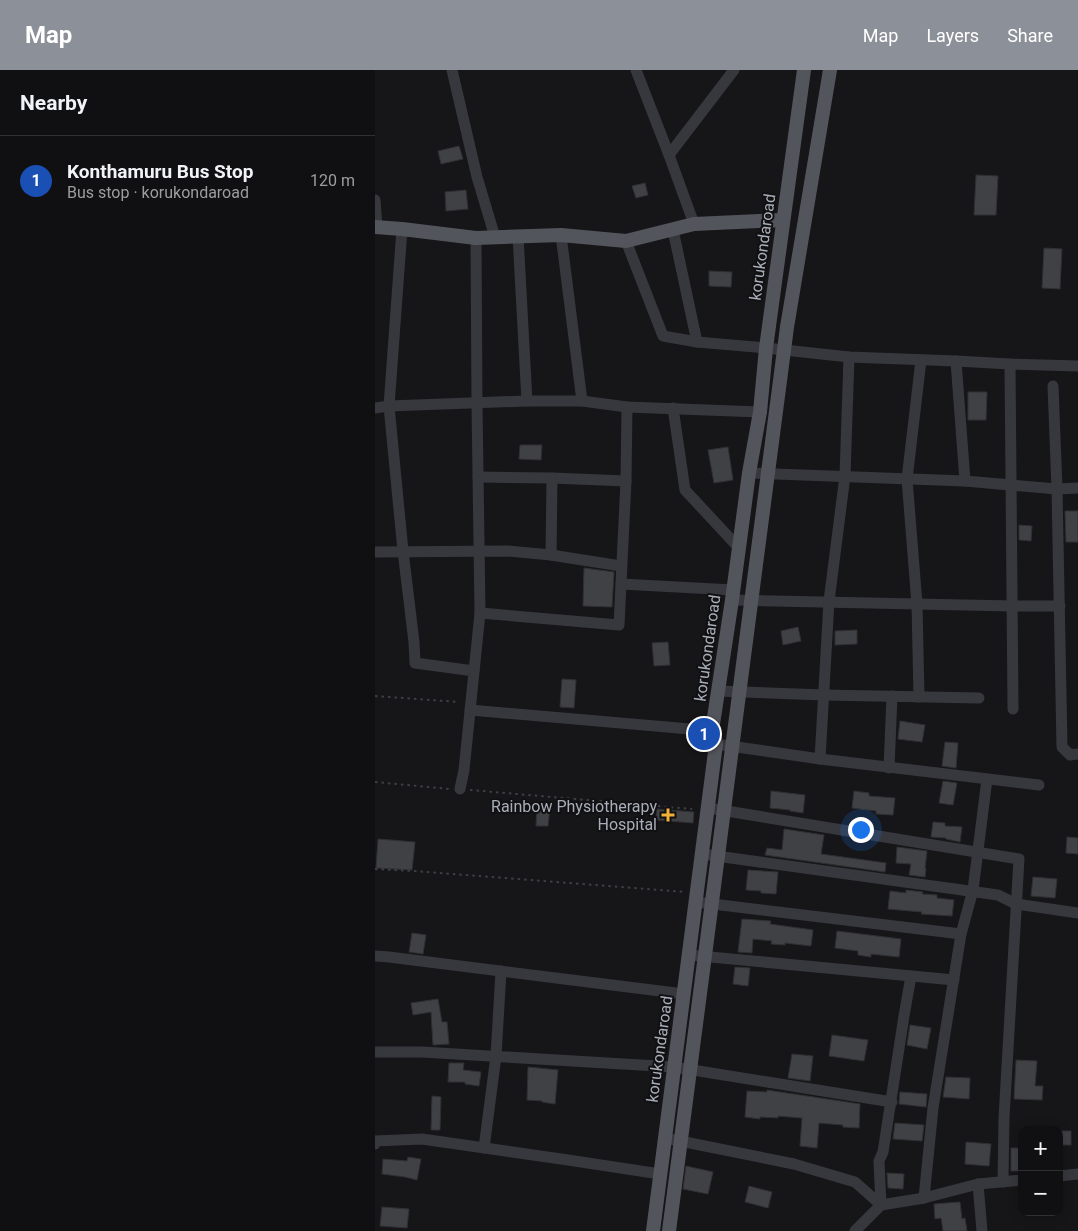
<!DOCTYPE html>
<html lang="en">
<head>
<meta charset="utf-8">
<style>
  :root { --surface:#101012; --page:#19191b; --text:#f1f3f6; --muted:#9c9d9f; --line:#303032; --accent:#8c9099 }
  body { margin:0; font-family:Roboto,sans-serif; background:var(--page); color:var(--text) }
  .controls { position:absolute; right:15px; bottom:15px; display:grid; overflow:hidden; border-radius:10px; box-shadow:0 2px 12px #0003 }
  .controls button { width:45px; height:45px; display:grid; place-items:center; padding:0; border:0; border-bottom:1px solid var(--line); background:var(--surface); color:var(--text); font:25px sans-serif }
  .you { position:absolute; left:485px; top:759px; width:18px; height:18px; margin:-12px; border:4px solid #fff; border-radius:50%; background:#1a73e8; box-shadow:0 0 0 8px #1a73e833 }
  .badge { display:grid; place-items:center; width:32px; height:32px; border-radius:50%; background:var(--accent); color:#fff; font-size:16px; font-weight:700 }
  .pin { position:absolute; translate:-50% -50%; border:2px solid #fff; box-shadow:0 1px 5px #0006 }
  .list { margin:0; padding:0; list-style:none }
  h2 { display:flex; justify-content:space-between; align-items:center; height:65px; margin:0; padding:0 20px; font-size:21px }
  h2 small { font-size:16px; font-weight:400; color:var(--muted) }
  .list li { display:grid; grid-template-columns:32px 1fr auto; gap:15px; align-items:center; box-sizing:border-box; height:90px; padding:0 20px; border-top:1px solid var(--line) }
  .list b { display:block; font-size:19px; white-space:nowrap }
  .list p { margin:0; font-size:16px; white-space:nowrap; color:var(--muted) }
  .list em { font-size:16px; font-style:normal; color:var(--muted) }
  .map { position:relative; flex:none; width:703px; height:1161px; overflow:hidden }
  header { display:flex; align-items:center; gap:30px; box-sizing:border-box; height:70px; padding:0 25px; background:var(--accent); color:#fff }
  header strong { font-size:24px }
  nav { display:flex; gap:28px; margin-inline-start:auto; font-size:18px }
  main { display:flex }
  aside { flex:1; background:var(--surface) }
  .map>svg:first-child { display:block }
</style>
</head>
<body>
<header>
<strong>Map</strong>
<nav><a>Map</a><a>Layers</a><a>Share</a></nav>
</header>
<main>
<aside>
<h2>Nearby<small></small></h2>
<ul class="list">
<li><span class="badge" style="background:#1a4fb4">1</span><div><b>Konthamuru Bus Stop</b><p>Bus stop · korukondaroad</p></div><em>120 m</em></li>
</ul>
</aside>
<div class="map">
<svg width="703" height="1161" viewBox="0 0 703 1161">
  <rect width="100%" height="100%" fill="#161618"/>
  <g fill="#404145" stroke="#303034">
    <polygon points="84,76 88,89 66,94 63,81"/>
    <polygon points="601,105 623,106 621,145 599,145"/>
    <polygon points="270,113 273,125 261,128 257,116"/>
    <polygon points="91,120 93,139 71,141 70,122"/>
    <polygon points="669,178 687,179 685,219 667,218"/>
    <polygon points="334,201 357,202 356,217 334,216"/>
    <polygon points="593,322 612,322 611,350 593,350"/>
    <polygon points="145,375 167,375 166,390 144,389"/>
    <polygon points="353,377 358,410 339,413 333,380"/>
    <polygon points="690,441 703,441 703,472 691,472"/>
    <polygon points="644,455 657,456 656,471 644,470"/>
    <polygon points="209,498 239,502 237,537 208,536"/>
    <polygon points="423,557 426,571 408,575 406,561"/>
    <polygon points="482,560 482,574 460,575 460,561"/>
    <polygon points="293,572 295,595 279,596 277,573"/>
    <polygon points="187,609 201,610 199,638 185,637"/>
    <polygon points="525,651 550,655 547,672 523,669"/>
    <polygon points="570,672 583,673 581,698 567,696"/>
    <polygon points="568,711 582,713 578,735 564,733"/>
    <polygon points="396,721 430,725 428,743 415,741 415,740 395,738"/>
    <polygon points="479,721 494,723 494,726 520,728 518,745 501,744 501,741 477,738"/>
    <polygon points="162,735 175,736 173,756 161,756"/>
    <polygon points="282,739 319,742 318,753 281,750"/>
    <polygon points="558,752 570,753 570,756 587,757 585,772 571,769 571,768 556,767"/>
    <polygon points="409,759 449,765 446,784 511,793 510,802 390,785 392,778 407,780"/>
    <polygon points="692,767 703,768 703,784 691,783"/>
    <polygon points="3,769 40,772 37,800 1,798"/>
    <polygon points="522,777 552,781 550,798 551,799 550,807 534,805 536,794 521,793"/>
    <polygon points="373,800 403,802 401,824 386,823 386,821 371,820"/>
    <polygon points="658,807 682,809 680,828 656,826"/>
    <polygon points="531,820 548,822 547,824 562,825 562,828 579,830 577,846 546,844 547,842 513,839 515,821 531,823"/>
    <polygon points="367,849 396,851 395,854 438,860 436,876 410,873 410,875 396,874 397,871 378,869 377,883 363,882"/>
    <polygon points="462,861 526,869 524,887 496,884 496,887 483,885 483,881 460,878"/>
    <polygon points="37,863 51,865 48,884 34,882"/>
    <polygon points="360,897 375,898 373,916 358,914"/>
    <polygon points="63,929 67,952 72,952 74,974 58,975 56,942 38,945 36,933"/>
    <polygon points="535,955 556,958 552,979 532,975"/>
    <polygon points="457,965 493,970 489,991 454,986"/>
    <polygon points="417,984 438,986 435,1011 413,1008"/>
    <polygon points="641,990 662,991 660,1016 668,1016 667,1030 639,1029"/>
    <polygon points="74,993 89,993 88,1000 106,1002 104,1016 90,1014 90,1012 73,1012"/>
    <polygon points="153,997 183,1000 180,1034 167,1032 167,1031 152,1030"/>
    <polygon points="571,1007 595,1008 594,1029 568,1027"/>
    <polygon points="392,1020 485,1034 484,1058 468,1057 468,1055 444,1053 442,1078 425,1076 427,1048 403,1046 403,1048 385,1047 385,1049 370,1047 372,1021 392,1022"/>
    <polygon points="525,1022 552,1024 551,1037 524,1034"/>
    <polygon points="57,1026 66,1027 65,1060 56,1060"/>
    <polygon points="520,1053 549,1055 547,1071 518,1069"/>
    <rect x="684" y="1061" width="12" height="14"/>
    <polygon points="591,1072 616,1074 614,1096 590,1094"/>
    <rect x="636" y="1078" width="11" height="23"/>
    <polygon points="33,1087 46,1089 42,1110 30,1107 7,1104 8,1089 32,1091"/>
    <polygon points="311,1096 338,1102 333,1124 308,1119"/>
    <polygon points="512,1103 529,1104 528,1119 513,1118"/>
    <polygon points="374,1116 397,1122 393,1138 370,1132"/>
    <polygon points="585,1132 587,1149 590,1148 592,1161 568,1161 566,1148 560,1149 559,1134"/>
    <polygon points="7,1137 34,1139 32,1158 5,1156"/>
  </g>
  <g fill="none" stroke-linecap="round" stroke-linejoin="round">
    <g stroke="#3d3f44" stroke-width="2" stroke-dasharray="2.5 4" stroke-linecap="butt">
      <polyline points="0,626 84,632"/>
      <polyline points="0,712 75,719"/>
      <polyline points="95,720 317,739"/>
      <polyline points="0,799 38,801 310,822"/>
    </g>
    <g stroke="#37383d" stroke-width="11">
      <polyline points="77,0 102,107 120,167"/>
      <polyline points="261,0 294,85 319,154"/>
      <polyline points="294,85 359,0"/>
      <polyline points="0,130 2,157"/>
      <polyline points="27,159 14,336 28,481 39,572 40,593 99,601"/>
      <polyline points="298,160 322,272"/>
      <polyline points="186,165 207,331"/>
      <polyline points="143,166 152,331"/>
      <polyline points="251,171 288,266 322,272 391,278 474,287 581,291 635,294 703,296"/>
      <polyline points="581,291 590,411"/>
      <path d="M 635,294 C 635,409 638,524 638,639"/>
      <polyline points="678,316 682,419 687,677 695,685 703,684"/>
      <polyline points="0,338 14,336 152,331 207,331 252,337 385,342"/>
      <polyline points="298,338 310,420 364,478"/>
      <polyline points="374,403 590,411 682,419 703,418"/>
      <polyline points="103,407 177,408 251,411"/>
      <polyline points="0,482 132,481 176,485 246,496"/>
      <polyline points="176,485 177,408"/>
      <polyline points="246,514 358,520"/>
      <polyline points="357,530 638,536 685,536"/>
      <polyline points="105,543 244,555 251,411 252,337"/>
      <polyline points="343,621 449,625 604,628"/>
      <polyline points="544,627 542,534 532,409 546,290"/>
      <polyline points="95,640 338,661"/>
      <polyline points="341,674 445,689 664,715"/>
      <polyline points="445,689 454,531 470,406 474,287"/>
      <polyline points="514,698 517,626"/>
      <polyline points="85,719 89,700 105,543 102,334 101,168"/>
      <polyline points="333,738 644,789 629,1048 628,1112"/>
      <polyline points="327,784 623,825 641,834 703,843"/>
      <polyline points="321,832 586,864"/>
      <polyline points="314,885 579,910"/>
      <polyline points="0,886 14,887 309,924"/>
      <polyline points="0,982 47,982 299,997 517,1032"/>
      <polyline points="290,1068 419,1094 480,1112 506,1135 549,1128 603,1114 647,1110"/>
      <polyline points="0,1074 0,1071 47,1069 193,1090 285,1104"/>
      <polyline points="109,1078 121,986 126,901"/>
      <polyline points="684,1106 703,1104"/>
      <polyline points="603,1114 607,1161"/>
      <polyline points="549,1128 558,1038 586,864 598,820 612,709"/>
      <polyline points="480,1161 506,1135 504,1091 508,1082 529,946 536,906"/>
    </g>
    <g stroke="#53555c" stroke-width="14">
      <polyline points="0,157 27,159 101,168 186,165 251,171 319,154 408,150"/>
      <polyline points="278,1161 341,674 338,661 338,654 357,530 374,403 385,342 391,278 429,0"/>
      <polyline points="294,1161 412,257 455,0"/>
    </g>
  </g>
  <path fill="#f2b134" stroke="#111113" stroke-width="2" d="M290.5 737.5h5v5h5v5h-5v5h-5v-5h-5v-5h5z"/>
  <g text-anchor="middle" stroke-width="4" stroke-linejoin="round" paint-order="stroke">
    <g font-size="16" fill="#a8adb8" stroke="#111113">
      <text transform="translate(387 177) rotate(-82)" y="6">korukondaroad</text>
      <text transform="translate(332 578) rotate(-82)" y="6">korukondaroad</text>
      <text transform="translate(284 979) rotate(-82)" y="6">korukondaroad</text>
    </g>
    <g font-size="16" fill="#a8adb8" stroke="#111113" text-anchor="end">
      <text x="282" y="742">Rainbow Physiotherapy<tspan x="282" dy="18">Hospital</tspan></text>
    </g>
  </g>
</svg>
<div class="controls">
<button>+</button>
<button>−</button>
</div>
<div class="you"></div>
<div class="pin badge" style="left:329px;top:664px;background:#1a4fb4">1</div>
</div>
</main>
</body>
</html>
